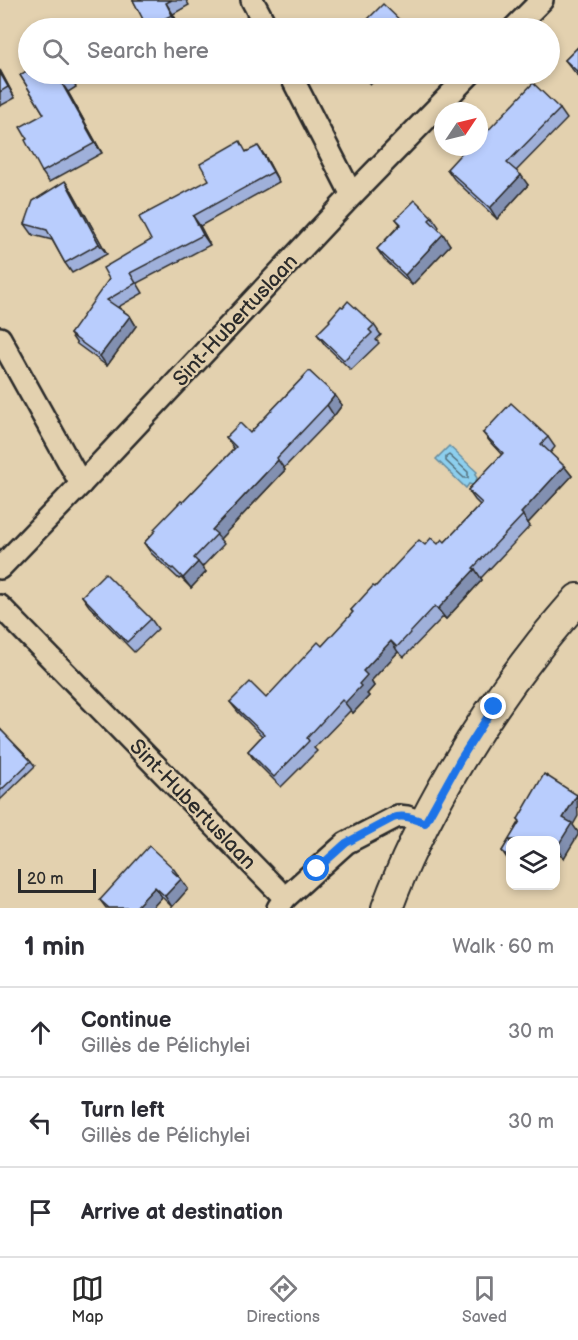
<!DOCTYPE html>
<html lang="en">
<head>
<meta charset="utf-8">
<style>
  :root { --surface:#fff; --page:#f2f2f3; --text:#2b2b33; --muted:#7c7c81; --line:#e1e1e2; --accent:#2b2b2b }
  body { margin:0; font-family:"Balsamiq Sans",sans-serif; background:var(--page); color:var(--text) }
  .controls { position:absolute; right:18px; bottom:18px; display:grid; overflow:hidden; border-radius:12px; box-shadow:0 3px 9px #0003 }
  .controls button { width:54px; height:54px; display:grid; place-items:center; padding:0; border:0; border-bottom:2px solid var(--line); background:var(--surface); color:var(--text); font:30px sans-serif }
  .compass { position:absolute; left:434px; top:102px; width:54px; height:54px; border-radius:50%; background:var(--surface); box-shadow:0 3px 9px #0003; rotate:55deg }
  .scale { position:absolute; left:18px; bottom:15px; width:78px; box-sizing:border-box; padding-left:6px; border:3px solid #2b2b2b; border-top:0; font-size:16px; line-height:21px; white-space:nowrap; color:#2b2b2b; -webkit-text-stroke:4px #e3d1af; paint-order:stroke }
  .stop { position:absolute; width:18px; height:18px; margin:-14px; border:4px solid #1a73e8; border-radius:50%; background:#fff }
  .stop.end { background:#1a73e8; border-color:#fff; box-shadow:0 2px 6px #0008 }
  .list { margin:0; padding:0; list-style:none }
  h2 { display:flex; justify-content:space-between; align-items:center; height:78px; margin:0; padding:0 24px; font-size:26px }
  h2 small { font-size:20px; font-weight:400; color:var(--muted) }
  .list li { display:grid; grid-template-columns:39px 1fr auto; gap:18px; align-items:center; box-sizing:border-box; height:90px; padding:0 24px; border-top:2px solid var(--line) }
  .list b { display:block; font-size:22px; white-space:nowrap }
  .list p { margin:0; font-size:20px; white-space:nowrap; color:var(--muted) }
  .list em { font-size:20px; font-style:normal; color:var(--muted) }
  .icon { flex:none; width:33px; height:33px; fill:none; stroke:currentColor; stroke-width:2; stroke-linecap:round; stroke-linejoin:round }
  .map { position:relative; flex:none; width:578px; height:908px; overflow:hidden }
  .search { position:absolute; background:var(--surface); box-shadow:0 3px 9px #0003; left:18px; right:18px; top:18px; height:66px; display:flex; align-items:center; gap:15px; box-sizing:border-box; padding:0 21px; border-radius:33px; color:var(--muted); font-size:22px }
  .sheet { height:348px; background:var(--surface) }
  nav { display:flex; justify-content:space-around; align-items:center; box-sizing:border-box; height:84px; border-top:2px solid var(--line); background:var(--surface); font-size:16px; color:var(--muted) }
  nav a { display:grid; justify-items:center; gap:3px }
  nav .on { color:var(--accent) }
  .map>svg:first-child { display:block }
</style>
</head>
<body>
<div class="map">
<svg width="578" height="908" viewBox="0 0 578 908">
  <rect width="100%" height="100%" fill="#e3d1af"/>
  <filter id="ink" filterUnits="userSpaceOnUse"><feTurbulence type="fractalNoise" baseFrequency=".0167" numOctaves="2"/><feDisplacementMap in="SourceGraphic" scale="12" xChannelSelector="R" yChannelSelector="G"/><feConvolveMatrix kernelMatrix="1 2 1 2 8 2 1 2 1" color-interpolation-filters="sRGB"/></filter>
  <g filter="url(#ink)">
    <polygon fill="#8dcfee" stroke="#668da0" stroke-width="1.5" points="449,446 477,472 475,475 477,478 475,484 472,485 469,484 466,488 436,459"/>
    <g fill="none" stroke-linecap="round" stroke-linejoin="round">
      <polygon stroke="#526d79" stroke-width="1.5" points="449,455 468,472 468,478 464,478 446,461 446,457"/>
      <g stroke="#2b2b2b" stroke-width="26">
        <g id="street">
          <polyline points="252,0 267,28"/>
          <polyline points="514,28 542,0"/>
          <polyline points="290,74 352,195"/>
          <polyline points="0,338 81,484"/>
          <polyline points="0,568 81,484 352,195 470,74"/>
          <polyline points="0,606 285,898"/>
          <polyline points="278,908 285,898 317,869 346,843 398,816 407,817 425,823"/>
        </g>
      </g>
      <g stroke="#2b2b2b" stroke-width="34">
        <path id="secondary" d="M 387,908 C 420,818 478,723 537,648 C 550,631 564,615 578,599"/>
      </g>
      <use href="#street" stroke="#e3d1af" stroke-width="21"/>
      <use href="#secondary" stroke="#e3d1af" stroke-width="30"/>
    </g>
    <g fill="#9fb0da" stroke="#2b2b2b" stroke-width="1.5">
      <polygon points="133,0 186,0 189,5 173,14 179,25 172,28 148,28"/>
      <polygon points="578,47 578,76 573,70 565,60"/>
      <polygon points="0,70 15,98 0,106"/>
      <polygon points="68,74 76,87 68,92 102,153 49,182 42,172 44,114 20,75"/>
      <polygon points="361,74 381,74 371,84"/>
      <polygon points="560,109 567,119 516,171 528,185 497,219 454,179 447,169 481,138"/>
      <polygon points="247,151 265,156 279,182 200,226 210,245 137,283 143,293 118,307 130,316 136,326 107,366 77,344 70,334 151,240 209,180"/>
      <polygon points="72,191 107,254 72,273 65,263 52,240 33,235 25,224"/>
      <polygon points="432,217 439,227 438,229 450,245 412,285 384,259 377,249 400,224 396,219"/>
      <polygon points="374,325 381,335 376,340 379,343 351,370 325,345 317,334"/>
      <polygon points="309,371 342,405 334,416 284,468 285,470 220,539 224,544 202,567 206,572 191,588 181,578 179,579 151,553 144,543 234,449 226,437 250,433"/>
      <polygon points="483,433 548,437 555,447 550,453 564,466 572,476 528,523 530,526 481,578 482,580 446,619 443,617 404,657 398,652 371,681 374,686 367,694 369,696 353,713 350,711 314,748 317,751 281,787 255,761 248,751 262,736 238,712 230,702 266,698 322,646 353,613 351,610 375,587 425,545 438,544 445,542 480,505 475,500 468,490 502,455 491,443"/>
      <polygon points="82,596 151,619 158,629 134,652 89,606"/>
      <polygon points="0,729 31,761 35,766 0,800"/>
      <polygon points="518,819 573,825 564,858 555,852 555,840 510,840 510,862 509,861 502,851 520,822"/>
      <polygon points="173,868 188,889 172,907 162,897 152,908 106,908 100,900"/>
    </g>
    <g fill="#8290b1" stroke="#2b2b2b" stroke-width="1.5">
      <polygon points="166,3 173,14 179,25 172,15"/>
      <polygon points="0,70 15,98 0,73"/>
      <polygon points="61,82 68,92 102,153 95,143"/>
      <polygon points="258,146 265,156 279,182 273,172"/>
      <polygon points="521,175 528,185 497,219 490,208"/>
      <polygon points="65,181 72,191 107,254 99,244"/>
      <polygon points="193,216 200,226 210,245 203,235"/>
      <polygon points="443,234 450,245 412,285 405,275"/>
      <polygon points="130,316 136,326 107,366 100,356"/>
      <polygon points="335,395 342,405 334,416 327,405"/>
      <polygon points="278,460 285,470 220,539 212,530"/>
      <polygon points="564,466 572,476 528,523 521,513"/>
      <polygon points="198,562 206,572 191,588 183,578"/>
      <polygon points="475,569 482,580 446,619 438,609"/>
      <polygon points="391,641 398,652 371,681 374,686 367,694 369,696 353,713 345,703 359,684 363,671"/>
      <polygon points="577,795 578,816 573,825 578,832 578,835 564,858 557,847 563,818"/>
      <polygon points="181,879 188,889 172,907 165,896"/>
      <polygon points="155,887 162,897 152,908 135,908"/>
    </g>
    <g fill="#b9cdfd" stroke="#2b2b2b" stroke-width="1.5">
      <polygon points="133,0 172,0 166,3 172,15 147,27"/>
      <polygon points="383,4 408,28 359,28"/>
      <polygon points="578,47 578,72 565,60"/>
      <polygon points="28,70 28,74 67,74 69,77 61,82 95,143 42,172 25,140 27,139 20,127 44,114 20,75"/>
      <polygon points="0,73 8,87 0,92"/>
      <polygon points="533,83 560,109 507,163 521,175 490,208 447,169 467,147 479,147 479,136 481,138"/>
      <polygon points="240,141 246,152 258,146 273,172 193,216 203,235 130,273 136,283 107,300 130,316 100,356 70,334 109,279 103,268 151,240 139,217 209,180 200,164"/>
      <polygon points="65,181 99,244 65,263 47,230 25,224 33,201"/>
      <polygon points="415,200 432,217 429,220 443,234 405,275 377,249 401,224 396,219"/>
      <polygon points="348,301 374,325 369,330 372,333 344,360 317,334 330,321 329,320 341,306 343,307"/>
      <polygon points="309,371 335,395 327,405 277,458 278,460 212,530 217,534 194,558 198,562 183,578 173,568 172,569 144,543 156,530 154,529 181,501 183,502 236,447 226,437 240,423 250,433"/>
      <polygon points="511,403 548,437 541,444 564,466 521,513 523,515 473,568 475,569 438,609 435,606 397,647 391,641 363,671 367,675 359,684 361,686 345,703 342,700 307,738 309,741 274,777 248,751 264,734 230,702 250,682 266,698 318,642 322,646 353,612 351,610 373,586 375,587 419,540 425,545 431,538 438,544 442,539 445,542 482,503 468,490 503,453 483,433"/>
      <polygon points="105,573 151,619 127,642 82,596"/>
      <polygon points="0,729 31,761 0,791"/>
      <polygon points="544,774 577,795 563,818 572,823 557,847 555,846 555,840 546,840 543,839 542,840 510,840 510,857 502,851 520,821 518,819"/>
      <polygon points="149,846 173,868 171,870 181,879 165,896 155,887 135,908 109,908 100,900"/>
    </g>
  </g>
  <g fill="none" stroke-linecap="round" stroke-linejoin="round" filter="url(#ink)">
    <path stroke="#1a73e8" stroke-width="8" d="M 317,869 L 346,843 L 393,818 C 404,814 415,819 425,823 L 460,760 L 494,707"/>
  </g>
  <g text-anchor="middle" stroke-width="4.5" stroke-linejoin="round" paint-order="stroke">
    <g font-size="21" fill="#2b2b2b" stroke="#e3d1af">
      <text transform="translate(235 320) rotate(-47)" y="7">Sint-Hubertuslaan</text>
      <text transform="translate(193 804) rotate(46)" y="7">Sint-Hubertuslaan</text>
    </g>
  </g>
</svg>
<div class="controls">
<button><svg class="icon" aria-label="layers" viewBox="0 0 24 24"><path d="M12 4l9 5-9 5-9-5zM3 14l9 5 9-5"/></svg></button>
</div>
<svg class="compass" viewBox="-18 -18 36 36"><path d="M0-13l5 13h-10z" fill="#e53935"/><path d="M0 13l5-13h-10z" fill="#7c7c81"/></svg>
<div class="scale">20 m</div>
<div class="stop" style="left:317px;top:869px"></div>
<div class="stop end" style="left:494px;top:707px"></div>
<div class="search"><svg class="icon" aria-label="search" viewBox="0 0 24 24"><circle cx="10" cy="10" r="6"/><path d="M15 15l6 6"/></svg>Search here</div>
</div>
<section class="sheet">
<h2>1 min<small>Walk · 60 m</small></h2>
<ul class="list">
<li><svg class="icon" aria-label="ahead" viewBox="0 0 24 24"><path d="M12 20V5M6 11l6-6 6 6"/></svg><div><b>Continue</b><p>Gillès de Pélichylei</p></div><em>30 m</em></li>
<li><svg class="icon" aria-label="left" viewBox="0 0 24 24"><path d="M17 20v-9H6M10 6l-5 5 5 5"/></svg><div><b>Turn left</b><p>Gillès de Pélichylei</p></div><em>30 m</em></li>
<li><svg class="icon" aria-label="arrive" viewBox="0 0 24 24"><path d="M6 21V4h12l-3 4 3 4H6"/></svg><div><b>Arrive at destination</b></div></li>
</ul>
</section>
<nav>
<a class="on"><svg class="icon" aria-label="map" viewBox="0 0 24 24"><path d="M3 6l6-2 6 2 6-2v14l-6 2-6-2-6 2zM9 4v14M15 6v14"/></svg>Map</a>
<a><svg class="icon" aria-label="directions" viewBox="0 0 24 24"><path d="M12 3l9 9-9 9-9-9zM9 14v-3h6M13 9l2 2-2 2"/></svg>Directions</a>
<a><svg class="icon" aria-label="saved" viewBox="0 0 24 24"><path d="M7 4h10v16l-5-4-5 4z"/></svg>Saved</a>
</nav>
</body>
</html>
